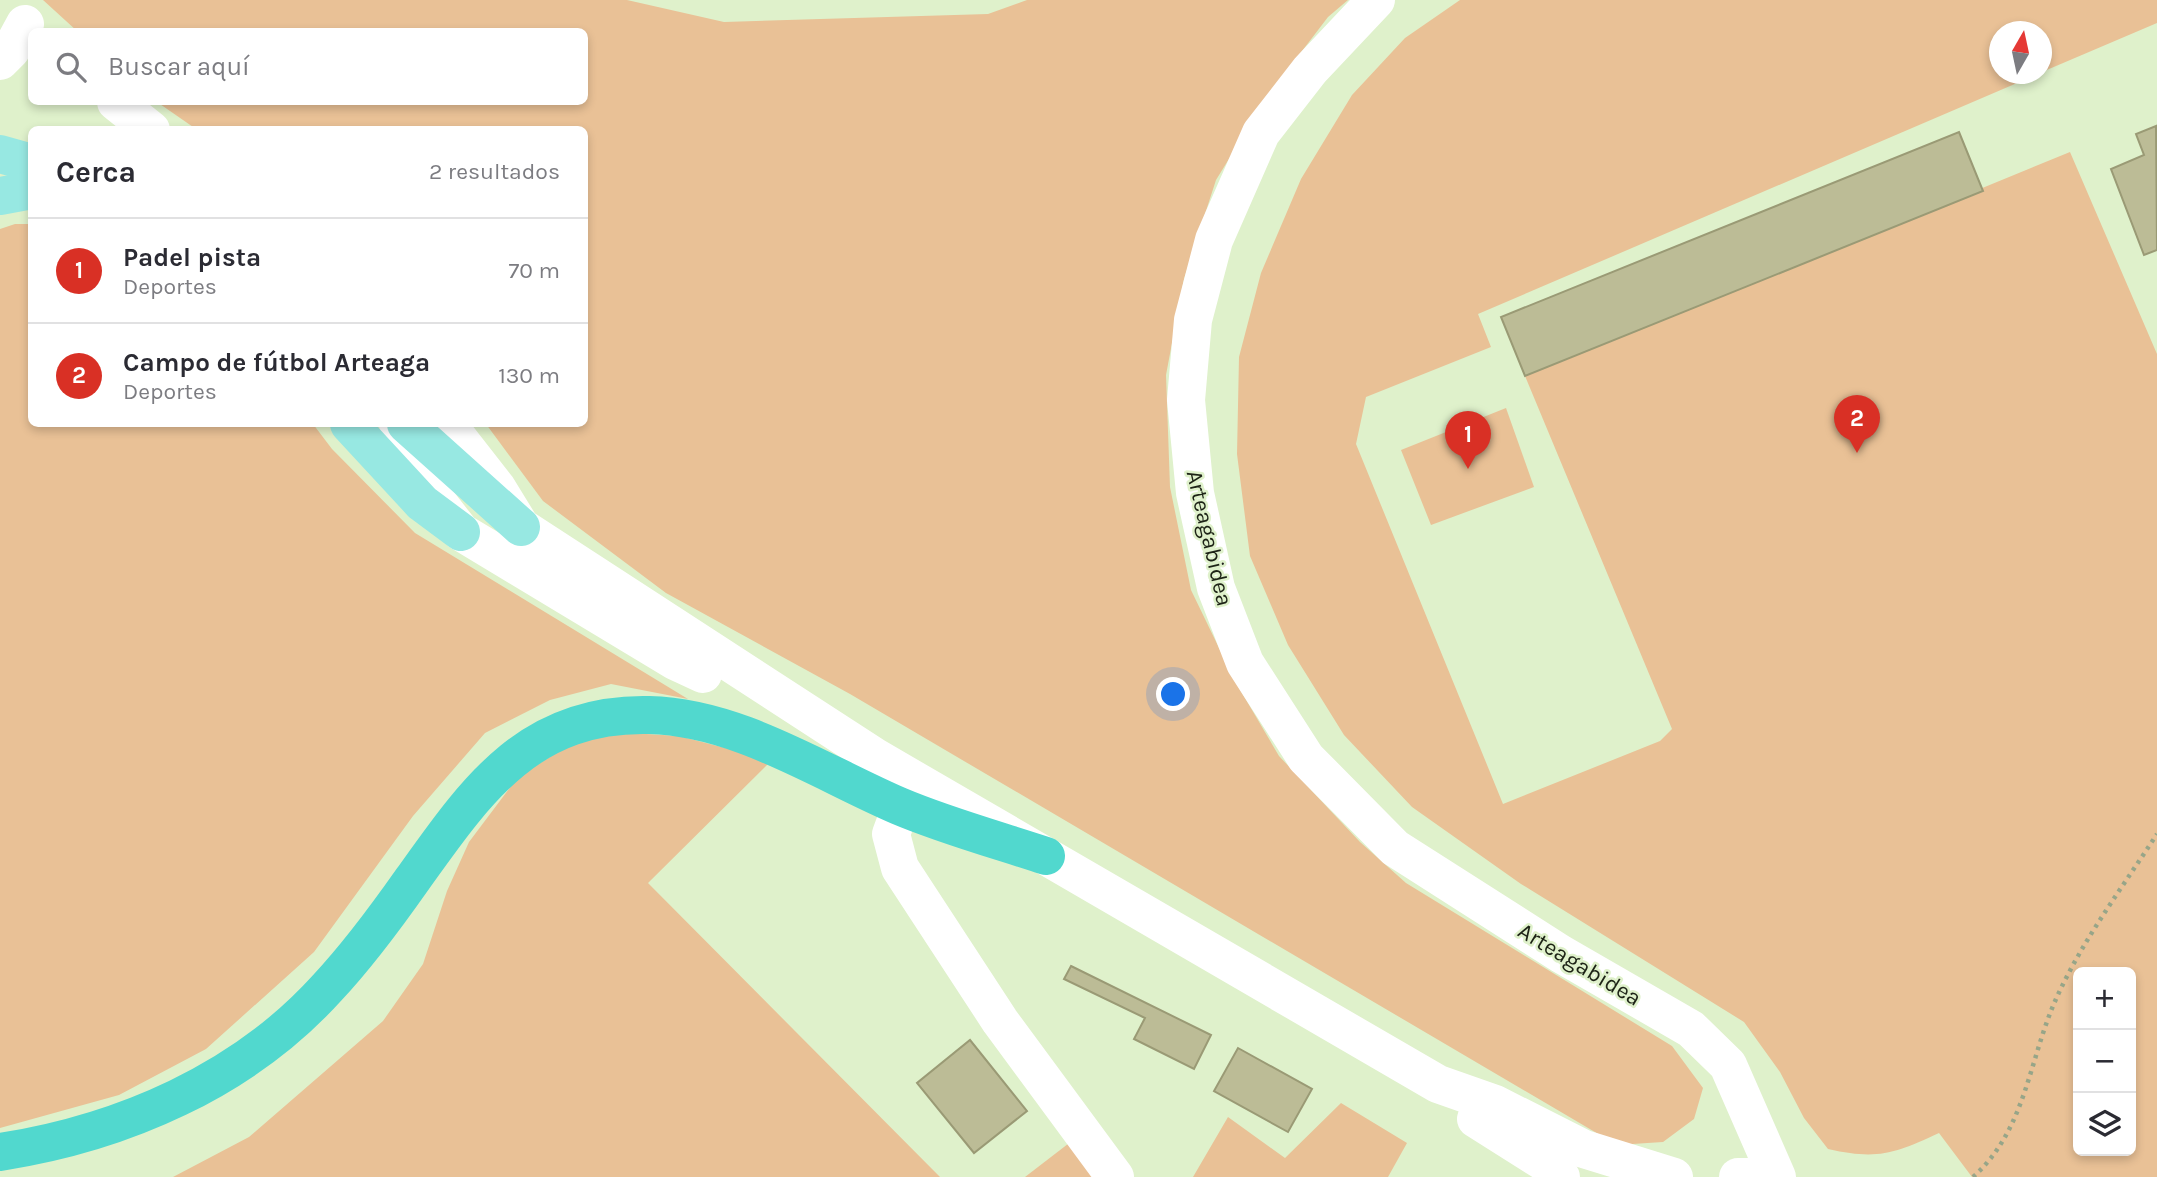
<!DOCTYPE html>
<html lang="es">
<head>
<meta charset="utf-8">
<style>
  :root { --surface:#fff; --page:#f7f7f7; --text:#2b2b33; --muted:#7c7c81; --line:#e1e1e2; --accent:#d93025 }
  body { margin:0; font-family:Karla,sans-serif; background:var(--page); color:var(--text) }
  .controls { position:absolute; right:21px; bottom:21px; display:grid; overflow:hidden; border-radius:10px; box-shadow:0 4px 10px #0003 }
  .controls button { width:63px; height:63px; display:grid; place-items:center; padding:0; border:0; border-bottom:2px solid var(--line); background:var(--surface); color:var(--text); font:35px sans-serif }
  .compass { position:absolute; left:1989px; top:21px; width:63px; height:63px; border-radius:50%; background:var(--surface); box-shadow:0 4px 10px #0003; rotate:9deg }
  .you { position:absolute; left:1174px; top:695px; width:24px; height:24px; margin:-18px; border:5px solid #fff; border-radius:50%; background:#1a73e8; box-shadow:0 0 0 10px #1a73e833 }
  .badge { display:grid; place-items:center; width:46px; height:46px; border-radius:50%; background:var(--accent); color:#fff; font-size:23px; font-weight:700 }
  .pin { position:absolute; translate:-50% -58px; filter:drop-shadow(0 2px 4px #0008) }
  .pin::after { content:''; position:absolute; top:37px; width:24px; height:21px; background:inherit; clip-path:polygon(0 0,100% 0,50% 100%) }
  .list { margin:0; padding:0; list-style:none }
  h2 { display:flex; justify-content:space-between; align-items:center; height:91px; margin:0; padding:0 28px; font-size:30px }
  h2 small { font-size:23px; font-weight:400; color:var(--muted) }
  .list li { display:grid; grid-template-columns:46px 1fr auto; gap:21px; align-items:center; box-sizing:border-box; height:105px; padding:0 28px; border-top:2px solid var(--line) }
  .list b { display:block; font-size:26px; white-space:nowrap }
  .list p { margin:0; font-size:23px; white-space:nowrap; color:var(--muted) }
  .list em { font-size:23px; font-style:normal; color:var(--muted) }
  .icon { flex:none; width:38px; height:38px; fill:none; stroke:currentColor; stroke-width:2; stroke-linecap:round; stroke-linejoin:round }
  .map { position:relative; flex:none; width:2157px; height:1177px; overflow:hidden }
  .search { position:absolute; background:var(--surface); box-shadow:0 4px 10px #0003; left:28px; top:28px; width:560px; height:77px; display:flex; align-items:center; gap:18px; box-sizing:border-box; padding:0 24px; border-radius:10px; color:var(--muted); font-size:26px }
  .panel { position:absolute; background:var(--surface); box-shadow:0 4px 10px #0003; left:28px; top:126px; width:560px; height:301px; border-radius:10px }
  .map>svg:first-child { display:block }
</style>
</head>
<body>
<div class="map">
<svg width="2157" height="1177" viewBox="0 0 2157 1177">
  <rect width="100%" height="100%" fill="#dff1cb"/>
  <g fill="#e9c196" fill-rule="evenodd">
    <polygon points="43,0 627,0 724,22 988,14 1027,0 1348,0 1328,17 1267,97 1216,180 1184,279 1166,375 1170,487 1191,590 1235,681 1279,756 1360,842 1406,883 1672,1046 1703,1088 1694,1119 1663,1142 1617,1145 850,694 666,593 543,501 486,424 584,424 584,130 196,129 157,102 584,102 584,32 77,31"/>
    <path d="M 1460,0 L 2157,0 L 2157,23 L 2042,72 L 2042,32 L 2000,32 L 2000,74 L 2038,74 L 1478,314 L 1491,347 L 1366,397 L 1356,444 L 1503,804 L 1660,741 L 1672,729 L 1525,376 L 2070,152 L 2157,354 L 2157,1177 L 1972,1177 L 1939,1133 C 1894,1154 1877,1160 1828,1149 L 1804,1118 L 1780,1072 L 1744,1022 L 1521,884 L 1412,807 L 1344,735 L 1288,645 L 1250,556 L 1237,454 L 1239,357 L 1261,273 L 1301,179 L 1352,95 L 1405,38 ZM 2078,972 L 2131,972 L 2131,1151 L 2078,1151 Z"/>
    <polygon points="15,224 31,224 32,424 313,424 332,449 415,533 688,699 611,684 550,700 485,733 413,816 314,952 206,1049 119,1095 0,1128 0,229"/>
    <polygon points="1506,408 1534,487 1431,525 1401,450"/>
    <polygon points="614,732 679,736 772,760 648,883 940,1177 173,1177 249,1137 383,1021 423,964 447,891 469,842 518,777 564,748"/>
    <polygon points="1341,1103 1407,1143 1388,1177 1193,1177 1228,1117 1285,1158"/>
    <polygon points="1090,1127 1127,1177 1025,1177"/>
  </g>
  <g fill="#bcbc96" stroke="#9a9a75" stroke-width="2">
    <polygon points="2156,126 2157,250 2144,255 2111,169 2144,155 2136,134"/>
    <polygon points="1959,132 1983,191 1525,376 1501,317"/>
    <polygon points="1071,966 1211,1035 1194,1069 1134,1039 1145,1018 1064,979"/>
    <polygon points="970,1040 1027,1111 974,1153 917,1083"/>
    <polygon points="1238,1048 1312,1089 1288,1132 1214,1091"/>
  </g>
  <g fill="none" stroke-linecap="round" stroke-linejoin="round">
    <path stroke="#97a588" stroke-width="4.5" stroke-dasharray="3.5 5" stroke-linecap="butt" d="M 1973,1177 C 2026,1130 2029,1059 2056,999 C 2082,941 2122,888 2157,834"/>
    <g stroke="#fff" stroke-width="38">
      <polyline points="1376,0 1310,70 1261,133 1214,240 1193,320 1186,400 1195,493 1216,588 1245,663 1306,758 1395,848 1561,954 1691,1029 1728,1065 1777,1177"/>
      <polyline points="0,61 11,50 25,24"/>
      <polyline points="116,102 151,130"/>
      <polyline points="398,424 433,496 461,532 675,661 703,674"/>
      <polyline points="447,424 497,488 521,527 875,757 1438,1084 1495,1104 1584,1149 1674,1177"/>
      <polyline points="901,807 891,834 900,868 1000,1021 1115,1177"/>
      <polyline points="1476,1119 1549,1165 1561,1177"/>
      <polyline points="1738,1177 1769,1177"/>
    </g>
    <g stroke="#97e8e2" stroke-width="38">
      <polyline points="0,154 32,163"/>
      <polyline points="0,196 32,190"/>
      <polyline points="349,424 422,503 461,532"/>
      <polyline points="406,424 521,527"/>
    </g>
    <path stroke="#51d8ce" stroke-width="38" d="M 0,1152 C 122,1133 243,1081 327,988 C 358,955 386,917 412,880 C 475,792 528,712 649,715 C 738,717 820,772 899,806 C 946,826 998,840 1046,856"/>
  </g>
  <g text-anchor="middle" stroke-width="5" stroke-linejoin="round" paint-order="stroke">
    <g font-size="23" fill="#1d2316" stroke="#dff1cb">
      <text transform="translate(1210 538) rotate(77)" y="8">Arteagabidea</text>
      <text transform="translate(1580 964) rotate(31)" y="8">Arteagabidea</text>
    </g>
  </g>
</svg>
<div class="controls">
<button>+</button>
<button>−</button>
<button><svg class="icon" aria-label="layers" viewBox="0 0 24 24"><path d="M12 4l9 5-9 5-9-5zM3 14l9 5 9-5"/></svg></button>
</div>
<svg class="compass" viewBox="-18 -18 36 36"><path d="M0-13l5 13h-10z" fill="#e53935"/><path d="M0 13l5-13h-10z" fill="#7c7c81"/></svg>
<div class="you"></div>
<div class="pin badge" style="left:1468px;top:469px">1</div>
<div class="pin badge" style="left:1857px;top:453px">2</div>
<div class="search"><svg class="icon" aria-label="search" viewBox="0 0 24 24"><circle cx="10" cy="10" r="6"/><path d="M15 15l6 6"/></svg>Buscar aquí</div>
<section class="panel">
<h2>Cerca<small>2 resultados</small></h2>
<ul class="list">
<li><span class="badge">1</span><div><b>Padel pista</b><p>Deportes</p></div><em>70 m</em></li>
<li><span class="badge">2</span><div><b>Campo de fútbol Arteaga</b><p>Deportes</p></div><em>130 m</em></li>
</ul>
</section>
</div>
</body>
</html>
